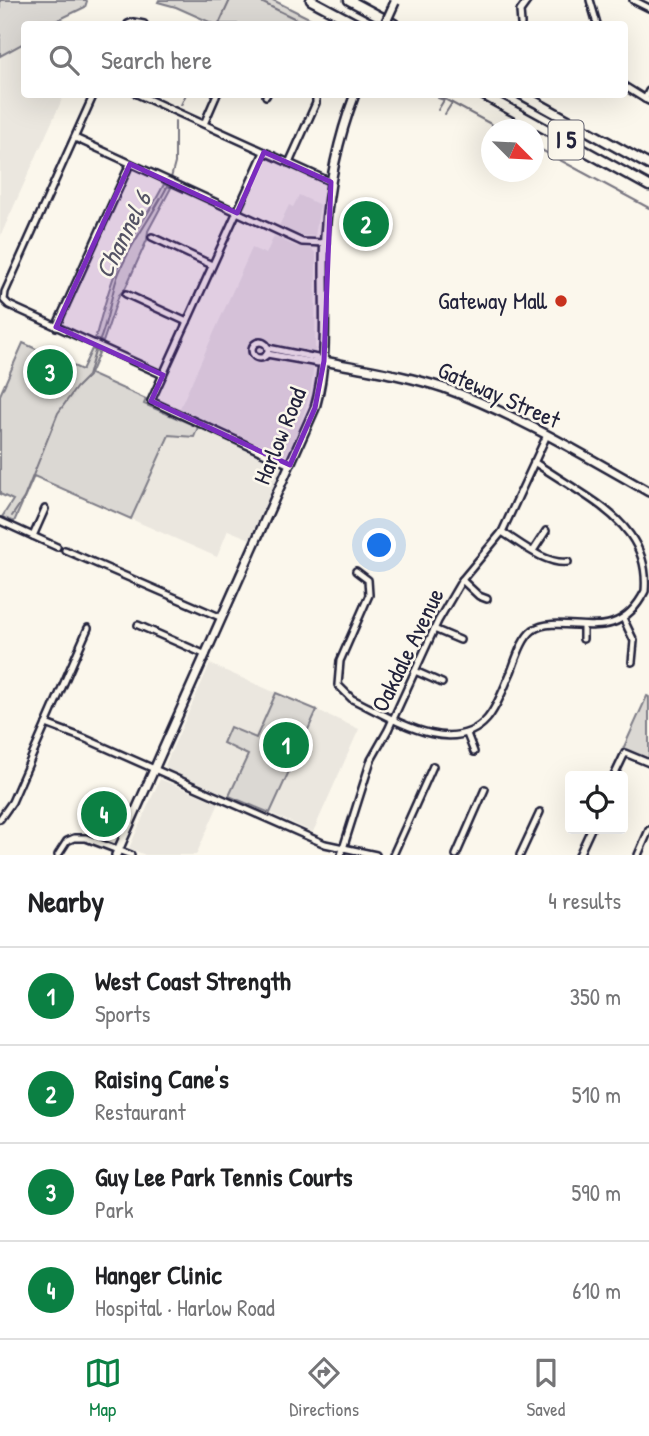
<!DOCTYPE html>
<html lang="en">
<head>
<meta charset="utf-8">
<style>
  :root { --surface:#fff; --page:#f2f2f2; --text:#202124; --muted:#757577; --line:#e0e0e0; --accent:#0b8043 }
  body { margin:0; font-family:"Patrick Hand",sans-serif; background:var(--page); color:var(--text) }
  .controls { position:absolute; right:21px; bottom:21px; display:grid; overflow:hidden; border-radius:7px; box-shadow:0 7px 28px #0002 }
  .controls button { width:63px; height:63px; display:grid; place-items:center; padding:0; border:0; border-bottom:2px solid var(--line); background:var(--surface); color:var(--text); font:35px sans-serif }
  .compass { position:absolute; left:481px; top:119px; width:63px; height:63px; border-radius:50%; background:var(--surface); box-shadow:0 7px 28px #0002; rotate:114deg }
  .you { position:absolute; left:380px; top:546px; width:24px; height:24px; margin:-18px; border:5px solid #fff; border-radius:50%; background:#1a73e8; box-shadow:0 0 0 10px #1a73e833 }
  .badge { display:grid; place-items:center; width:46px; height:46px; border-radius:50%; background:var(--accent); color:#fff; font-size:23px; font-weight:700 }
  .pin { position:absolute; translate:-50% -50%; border:4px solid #fff; box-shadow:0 2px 7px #0006 }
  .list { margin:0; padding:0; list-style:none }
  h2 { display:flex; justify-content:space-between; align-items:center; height:91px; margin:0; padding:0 28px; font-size:30px }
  h2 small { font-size:23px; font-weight:400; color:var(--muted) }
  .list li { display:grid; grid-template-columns:46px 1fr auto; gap:21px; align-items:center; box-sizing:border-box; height:98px; padding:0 28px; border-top:2px solid var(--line) }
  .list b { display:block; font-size:26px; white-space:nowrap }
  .list p { margin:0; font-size:23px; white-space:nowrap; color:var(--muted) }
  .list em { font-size:23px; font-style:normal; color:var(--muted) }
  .icon { flex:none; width:38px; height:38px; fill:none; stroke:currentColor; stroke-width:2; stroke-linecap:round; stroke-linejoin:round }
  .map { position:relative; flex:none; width:649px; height:855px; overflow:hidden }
  .search { position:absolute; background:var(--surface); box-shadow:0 7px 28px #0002; left:21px; right:21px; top:21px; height:77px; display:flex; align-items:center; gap:18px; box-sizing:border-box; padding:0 24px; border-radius:7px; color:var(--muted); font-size:26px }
  .sheet { height:483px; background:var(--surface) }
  nav { display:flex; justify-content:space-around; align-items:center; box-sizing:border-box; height:98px; border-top:2px solid var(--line); background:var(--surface); font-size:19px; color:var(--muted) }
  nav a { display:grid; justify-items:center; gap:4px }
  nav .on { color:var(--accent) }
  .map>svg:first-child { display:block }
</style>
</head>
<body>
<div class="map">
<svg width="649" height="855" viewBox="0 0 649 855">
  <rect width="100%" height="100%" fill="#fbf7ec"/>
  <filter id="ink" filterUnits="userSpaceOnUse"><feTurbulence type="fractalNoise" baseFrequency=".0143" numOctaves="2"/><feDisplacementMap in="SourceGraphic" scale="14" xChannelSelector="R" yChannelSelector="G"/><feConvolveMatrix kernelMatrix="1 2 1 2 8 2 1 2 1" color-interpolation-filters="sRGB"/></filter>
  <g filter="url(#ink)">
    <g fill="#ebe7df">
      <polygon points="24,43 24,94 64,95 0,237 0,56"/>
      <polygon points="299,195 320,205 315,236 297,236 278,228 289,205 293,207"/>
      <polygon points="274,236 295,246 312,249 316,254 315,349 311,391 299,428 287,454 284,456 180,408 252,248 266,254"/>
      <polygon points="198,427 283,466 250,539 228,530 217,557 131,519 169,435 194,437"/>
      <polygon points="210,664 276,693 255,738 230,728 223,743 248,754 229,796 167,769 165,765"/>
      <polygon points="317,710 359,729 313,832 270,813"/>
      <polygon points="160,779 219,803 196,855 145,855 129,848"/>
    </g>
    <g fill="#dbd8d3" stroke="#7e7d87" stroke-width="2">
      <polygon points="0,0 86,0 87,1 85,7 50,24 24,24 24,43 0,56"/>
      <polygon points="159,0 273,0 321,24 214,24 176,7 158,2"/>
      <path d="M 164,184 L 171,188 L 148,231 L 147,240 L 125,289 L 119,295 L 103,342 L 95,339 C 103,310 111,278 125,251 C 136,228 153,208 164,184 Z"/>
      <polygon points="23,343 82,370 92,349 99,353 90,374 146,399 144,404 198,427 194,437 169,435 131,519 34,476 14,522 2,517 13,500 0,494 0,395"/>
      <polygon points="276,693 317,710 270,813 229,796 248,755 223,743 230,727 256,738"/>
      <polygon points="647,696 649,697 649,760 623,749"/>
    </g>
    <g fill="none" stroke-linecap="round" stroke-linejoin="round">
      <g stroke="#787681" stroke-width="2">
        <polyline points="257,0 306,24"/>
        <polyline points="219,24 230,0"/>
        <polyline points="439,96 502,130"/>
        <polyline points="181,105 186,94"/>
        <polyline points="438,110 444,100 438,98"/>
        <polyline points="445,114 452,103"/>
        <polyline points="534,146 649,208"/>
        <polyline points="171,178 175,163 175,121"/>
        <path d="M 99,342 C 108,322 110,299 117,278 C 129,245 152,217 168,185"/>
        <polyline points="12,516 24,498 58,413 76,388 88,376 96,348"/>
      </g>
      <g stroke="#22223b" stroke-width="10">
        <g id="minor">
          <polyline points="590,0 597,24"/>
          <polyline points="633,0 649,8"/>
          <polyline points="128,24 133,22 144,24"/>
          <polyline points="521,24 520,11 528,0"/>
          <polyline points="624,86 645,99"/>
          <polyline points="649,91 645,99 649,101"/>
          <polyline points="94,94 5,292 4,300 9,305 163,375"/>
          <polyline points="137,94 331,182"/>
          <polyline points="266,96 267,94"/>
          <polyline points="204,124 217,94"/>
          <polyline points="75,138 302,242 325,243"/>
          <polyline points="264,152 151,401 290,465"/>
          <polyline points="289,163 316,103 316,94"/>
          <polyline points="152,237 212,265"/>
          <polyline points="126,294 187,322"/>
          <polyline points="56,327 130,164"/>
          <circle cx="260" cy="350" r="8"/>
          <polyline points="268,348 317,358 324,361"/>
          <polyline points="267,354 318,363 324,361"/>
          <polyline points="0,521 57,547"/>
          <path d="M 502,532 C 520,543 546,565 568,562"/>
          <polyline points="33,536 45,509"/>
          <polyline points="65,550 222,618"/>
          <polyline points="533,551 546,531"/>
          <path d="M 356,571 L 368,580 L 369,595 L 340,661 L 338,685 L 352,699 C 390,717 452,759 487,719 C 498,706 504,687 511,672 C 516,659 522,638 533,630 C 552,617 589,631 612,623 C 627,618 638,605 645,591 C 649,545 620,518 588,497 C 570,485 552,474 534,462"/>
          <polyline points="462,580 479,596 487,599"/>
          <polyline points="623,618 634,641 632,662"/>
          <polyline points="138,625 206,655"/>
          <polyline points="583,627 583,639"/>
          <polyline points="434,629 460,640"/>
          <polyline points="415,671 442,683"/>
          <polyline points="46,724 86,739 325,844 376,855"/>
          <polyline points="467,734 474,752"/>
          <polyline points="614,776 625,753 649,763"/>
          <polyline points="0,819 12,802 88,628"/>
          <polyline points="58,855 67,841 74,838 86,838 131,855"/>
          <polyline points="341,855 371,760 388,730 438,621 462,580 502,532 547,435"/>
          <polyline points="393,855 433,766"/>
          <polyline points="456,855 485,789"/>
          <polyline points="520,855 540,812"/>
          <polyline points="579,855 591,829"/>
          <polyline points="638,855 649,830"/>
        </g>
      </g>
      <g stroke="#22223b" stroke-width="12">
        <g id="major">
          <path d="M 324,361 C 364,369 405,375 444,388 C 516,414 582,454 649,492"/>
          <path d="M 116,855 L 315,408 C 331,352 321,293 325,236 C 328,187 337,141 355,94"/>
        </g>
      </g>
      <g stroke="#22223b" stroke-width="13">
        <g id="highway">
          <polyline points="311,0 356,24"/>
          <polyline points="349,0 394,24"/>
          <polyline points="482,94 649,186"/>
          <polyline points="521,94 649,165"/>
        </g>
      </g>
      <use href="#minor" stroke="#fbf7ec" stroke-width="5"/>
      <use href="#major" stroke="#fbf7ec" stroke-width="7"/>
      <use href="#highway" stroke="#fbf7ec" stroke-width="8"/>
      <g stroke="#22223b" stroke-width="12" stroke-linecap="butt">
        <polyline id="major-bridge" points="385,24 395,2"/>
      </g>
      <use href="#major-bridge" stroke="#fbf7ec" stroke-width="7"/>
    </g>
  </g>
  <path fill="#7b2cbf" fill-opacity="0.2" stroke="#7b2cbf" stroke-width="5" stroke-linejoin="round" d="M 264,152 L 331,182 L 324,361 L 315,408 L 290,465 L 151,401 L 163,375 L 56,327 L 130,164 L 237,213 Z"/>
  <circle fill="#c8321e" stroke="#fbf7ec" stroke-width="2.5" cx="561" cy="301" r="7"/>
  <g text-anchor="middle" stroke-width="5" stroke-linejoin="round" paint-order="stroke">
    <rect fill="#fbf7ec" stroke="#636270" stroke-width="2" x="548.5" y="120.5" width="35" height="39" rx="5"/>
    <g font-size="23" font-weight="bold" fill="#22223b">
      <text x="566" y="148">I 5</text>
    </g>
    <g font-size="24" fill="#22223b" stroke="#fbf7ec" text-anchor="end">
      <text x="547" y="309">Gateway Mall</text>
    </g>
    <g font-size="24" fill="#22223b" stroke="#fbf7ec">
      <text transform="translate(499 395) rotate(24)" y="8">Gateway Street</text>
      <text transform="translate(280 436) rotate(-68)" y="8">Harlow Road</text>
      <text transform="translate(408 650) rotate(-64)" y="8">Oakdale Avenue</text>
    </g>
    <g font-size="26" font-style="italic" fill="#545364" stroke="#fbf7ec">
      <text transform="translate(123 235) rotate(-63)" y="9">Channel 6</text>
    </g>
  </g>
</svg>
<div class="controls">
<button><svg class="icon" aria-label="locate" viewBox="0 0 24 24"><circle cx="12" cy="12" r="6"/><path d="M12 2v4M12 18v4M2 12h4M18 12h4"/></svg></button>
</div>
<svg class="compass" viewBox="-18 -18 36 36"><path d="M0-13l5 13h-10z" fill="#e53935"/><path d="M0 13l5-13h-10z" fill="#757577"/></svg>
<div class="you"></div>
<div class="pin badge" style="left:286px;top:745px">1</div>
<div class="pin badge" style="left:366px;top:224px">2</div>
<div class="pin badge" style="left:50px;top:372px">3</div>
<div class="pin badge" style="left:104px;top:814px">4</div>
<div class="search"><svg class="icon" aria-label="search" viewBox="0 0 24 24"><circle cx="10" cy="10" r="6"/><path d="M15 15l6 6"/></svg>Search here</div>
</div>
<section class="sheet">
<h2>Nearby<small>4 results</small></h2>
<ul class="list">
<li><span class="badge">1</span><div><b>West Coast Strength</b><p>Sports</p></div><em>350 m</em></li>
<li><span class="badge">2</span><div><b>Raising Cane's</b><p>Restaurant</p></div><em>510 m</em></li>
<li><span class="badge">3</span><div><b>Guy Lee Park Tennis Courts</b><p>Park</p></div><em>590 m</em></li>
<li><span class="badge">4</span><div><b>Hanger Clinic</b><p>Hospital · Harlow Road</p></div><em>610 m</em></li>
</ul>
</section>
<nav>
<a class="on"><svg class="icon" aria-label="map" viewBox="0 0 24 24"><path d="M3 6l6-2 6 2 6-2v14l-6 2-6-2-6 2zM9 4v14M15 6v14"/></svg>Map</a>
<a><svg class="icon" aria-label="directions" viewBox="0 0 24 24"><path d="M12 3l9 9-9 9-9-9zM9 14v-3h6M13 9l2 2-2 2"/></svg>Directions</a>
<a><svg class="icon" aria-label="saved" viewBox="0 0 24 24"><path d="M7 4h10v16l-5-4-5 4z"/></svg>Saved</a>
</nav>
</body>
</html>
